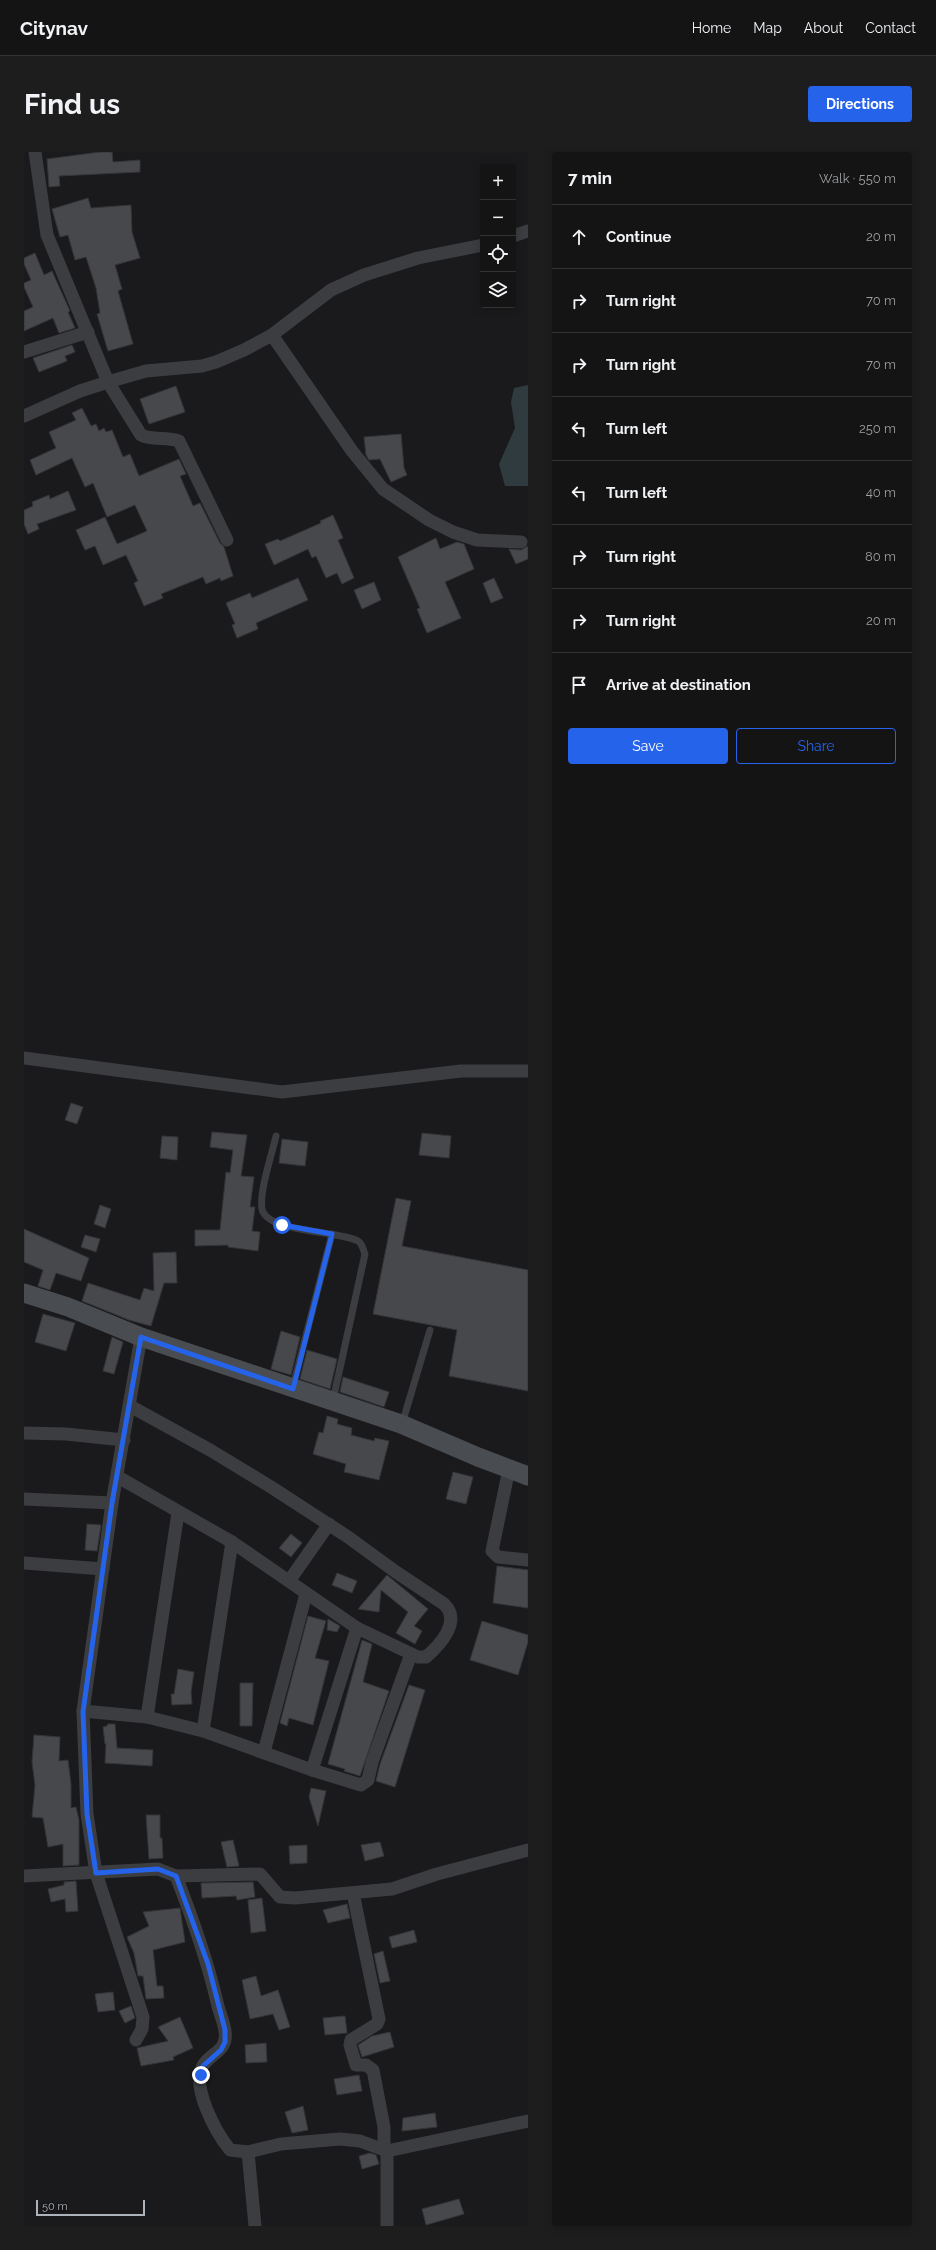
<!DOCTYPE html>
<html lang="en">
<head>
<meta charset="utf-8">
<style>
  :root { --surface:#141415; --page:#1d1d1e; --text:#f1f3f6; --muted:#9d9ea0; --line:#333334; --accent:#2563eb }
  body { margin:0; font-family:Raleway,sans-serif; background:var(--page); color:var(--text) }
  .controls { position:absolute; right:12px; top:12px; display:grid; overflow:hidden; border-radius:4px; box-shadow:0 2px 10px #0003 }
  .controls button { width:36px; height:36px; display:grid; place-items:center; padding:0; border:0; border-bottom:1px solid var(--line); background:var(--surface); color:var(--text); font:20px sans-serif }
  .scale { position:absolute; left:12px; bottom:10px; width:109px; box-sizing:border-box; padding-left:4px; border:2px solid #adb3bb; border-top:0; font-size:11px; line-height:14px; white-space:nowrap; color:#adb3bb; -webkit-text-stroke:3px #151517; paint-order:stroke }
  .stop { position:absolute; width:12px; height:12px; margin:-9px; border:3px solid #2563eb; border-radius:50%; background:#fff }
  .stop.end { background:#2563eb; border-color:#fff; box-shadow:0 1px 4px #0008 }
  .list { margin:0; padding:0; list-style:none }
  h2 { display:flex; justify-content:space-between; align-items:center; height:52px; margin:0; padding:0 16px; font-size:17px }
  h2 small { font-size:13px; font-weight:400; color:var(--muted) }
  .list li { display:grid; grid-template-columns:26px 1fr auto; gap:12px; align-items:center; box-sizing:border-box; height:64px; padding:0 16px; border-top:1px solid var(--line) }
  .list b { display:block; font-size:15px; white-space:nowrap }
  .list em { font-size:13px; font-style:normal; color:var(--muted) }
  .actions { display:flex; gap:8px; padding:12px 16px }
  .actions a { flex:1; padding:9px 0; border:1px solid var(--accent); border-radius:4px; text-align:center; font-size:14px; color:var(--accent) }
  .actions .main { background:var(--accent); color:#fff }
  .icon { flex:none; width:22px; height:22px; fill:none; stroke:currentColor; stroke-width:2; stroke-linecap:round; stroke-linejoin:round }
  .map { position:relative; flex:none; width:504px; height:2074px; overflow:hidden; border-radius:4px }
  header { display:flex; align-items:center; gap:24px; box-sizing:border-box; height:56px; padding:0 20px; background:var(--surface); border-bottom:1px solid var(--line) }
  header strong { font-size:19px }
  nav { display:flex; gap:22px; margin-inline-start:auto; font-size:14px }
  .intro { display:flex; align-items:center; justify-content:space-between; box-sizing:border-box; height:96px; padding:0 24px }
  h1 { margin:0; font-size:28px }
  .button { padding:10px 18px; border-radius:4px; background:var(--accent); color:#fff; font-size:14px; font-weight:700 }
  main { display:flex; gap:24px; padding:0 24px }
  aside { flex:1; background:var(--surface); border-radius:4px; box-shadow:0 2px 10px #0003 }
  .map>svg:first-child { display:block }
</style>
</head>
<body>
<header>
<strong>Citynav</strong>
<nav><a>Home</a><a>Map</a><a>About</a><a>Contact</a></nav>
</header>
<div class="intro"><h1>Find us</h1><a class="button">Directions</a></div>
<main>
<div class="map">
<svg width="504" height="2074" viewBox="0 0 504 2074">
  <rect width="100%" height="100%" fill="#1a1a1c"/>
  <polygon fill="#303b40" points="504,233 504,334 481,334 475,312 491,276 487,250 490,236"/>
  <g fill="#47484c" stroke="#343538">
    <polygon points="76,0 88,0 89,10 116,8 116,20 35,24 36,34 25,35 23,7"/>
    <polygon points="64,46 67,56 107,53 108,80 116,106 91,113 98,137 94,139 109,192 84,199 73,162 76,161 72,136 62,105 51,108 44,83 36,85 28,57"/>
    <polygon points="11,101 20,123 28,119 46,159 44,160 51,176 35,181 29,166 0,179 0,159 9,155 0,135 0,131 7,128 0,112 0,106"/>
    <polygon points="48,193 51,200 41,204 43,209 15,220 9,206"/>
    <polygon points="152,234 161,260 125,272 116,247"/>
    <polygon points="58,256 67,274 72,272 75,279 80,276 82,280 88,278 99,305 106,302 115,324 155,307 162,322 156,324 169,354 176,351 196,391 200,395 209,424 197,429 196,426 182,432 179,425 137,442 139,446 120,454 110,431 114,429 102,403 79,413 71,394 61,398 52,378 81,365 93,392 123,379 111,353 83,365 69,331 61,335 48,306 12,323 6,308 32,296 25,280 52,268 48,261"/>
    <polygon points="377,282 380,316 383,323 367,330 356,307 345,308 342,303 340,285"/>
    <polygon points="44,339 52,358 13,372 15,377 4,382 0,372 0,358 9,354 8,350 25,343 26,347"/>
    <polygon points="309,363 319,386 314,388 330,426 318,432 313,421 302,426 292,404 288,406 284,397 250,413 241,392 254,387 256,389 297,371 296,369"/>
    <polygon points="412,386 416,397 433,390 440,392 450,417 421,430 437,466 403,481 393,457 396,456 374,405"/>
    <polygon points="504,394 504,407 492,412 485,397 497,398"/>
    <polygon points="274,426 284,448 232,471 234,477 213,486 208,473 211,472 202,451 226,441 228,446"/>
    <polygon points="470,426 479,446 467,451 459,431"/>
    <polygon points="350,430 357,448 338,457 330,438"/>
    <polygon points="47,951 59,955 53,972 41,968"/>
    <polygon points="188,980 223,983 217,1024 230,1025 226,1055 231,1055 228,1079 236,1080 234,1099 204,1095 204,1093 171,1094 171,1078 196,1078 202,1020 206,1021 209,998 186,995"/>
    <polygon points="398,981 427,984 425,1006 395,1003"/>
    <polygon points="138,984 154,985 153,1008 136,1006"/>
    <polygon points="258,987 284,990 281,1014 255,1011"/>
    <polygon points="372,1046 387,1049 378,1094 504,1118 504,1239 425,1224 433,1178 349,1162"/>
    <polygon points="76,1053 87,1057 81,1076 70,1072"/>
    <polygon points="0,1077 65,1106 57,1129 32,1121 26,1138 14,1134 19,1118 0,1110"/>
    <polygon points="61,1083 76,1087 72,1100 57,1095"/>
    <polygon points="152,1100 153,1131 140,1131 127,1174 105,1168 58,1149 64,1131 116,1148 120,1136 130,1139 129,1101"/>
    <polygon points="19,1162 51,1171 42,1199 11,1190"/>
    <polygon points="257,1179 276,1185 267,1223 247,1217"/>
    <polygon points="88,1185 99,1190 90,1222 79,1219"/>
    <polygon points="283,1198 313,1207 306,1237 276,1227"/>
    <polygon points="319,1225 365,1240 360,1255 316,1240"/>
    <polygon points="303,1264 314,1267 313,1272 328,1276 327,1283 350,1289 351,1286 365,1289 355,1328 320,1320 322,1312 289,1302 295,1280 299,1281"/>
    <polygon points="429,1320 449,1325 442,1352 422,1347"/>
    <polygon points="63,1372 77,1373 73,1399 61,1398"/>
    <polygon points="267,1382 278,1391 267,1405 255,1396"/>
    <polygon points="473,1414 504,1418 504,1456 469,1451"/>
    <polygon points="313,1421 333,1429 328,1441 308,1433"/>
    <polygon points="363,1423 404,1457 390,1474 398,1479 391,1492 372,1481 384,1460 357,1438 355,1460 334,1457"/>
    <polygon points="284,1464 302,1469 291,1506 305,1509 289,1573 265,1566 263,1574 256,1571"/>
    <polygon points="304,1467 316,1474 313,1480 303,1478"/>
    <polygon points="458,1469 504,1483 504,1490 494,1523 446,1508"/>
    <polygon points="338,1488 348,1492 339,1530 365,1539 336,1624 320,1619 321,1617 304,1612"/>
    <polygon points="154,1517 170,1520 167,1540 168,1552 148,1553 147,1542 150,1542"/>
    <polygon points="216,1531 229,1531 228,1574 216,1574"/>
    <polygon points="385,1533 401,1538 371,1635 352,1629 356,1612"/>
    <polygon points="84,1572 91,1572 93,1596 129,1598 128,1614 81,1611 82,1592 81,1592 79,1575 83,1574"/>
    <polygon points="10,1583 36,1585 35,1609 44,1608 47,1632 47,1656 52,1655 55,1668 55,1713 39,1714 39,1692 24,1695 19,1666 8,1665 11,1633 8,1610"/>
    <polygon points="287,1636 302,1639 294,1674 285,1645"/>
    <polygon points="122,1663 136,1663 136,1686 138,1686 139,1706 125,1707"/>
    <polygon points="209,1688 215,1714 203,1715 197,1690"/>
    <polygon points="356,1690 360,1704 341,1709 337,1693"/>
    <polygon points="283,1693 283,1711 266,1712 265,1694"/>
    <polygon points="52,1729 54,1759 42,1760 41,1747 27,1750 24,1737 40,1733 40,1730"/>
    <polygon points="229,1730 231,1745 213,1748 212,1744 178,1746 177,1731"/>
    <polygon points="238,1746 242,1779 227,1781 224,1748"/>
    <polygon points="323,1752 326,1766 304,1771 299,1758"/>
    <polygon points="156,1756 161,1790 129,1798 133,1834 139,1834 140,1846 122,1847 119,1824 114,1824 110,1801 103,1785 125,1774 119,1760"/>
    <polygon points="390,1778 393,1790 368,1796 365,1785"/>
    <polygon points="359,1799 366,1829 356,1831 350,1802"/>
    <polygon points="232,1824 237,1844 254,1838 266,1875 255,1878 249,1862 226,1867 218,1828"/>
    <polygon points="89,1840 91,1858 74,1860 71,1842"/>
    <polygon points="107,1854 111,1866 101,1871 95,1859"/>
    <polygon points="321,1864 323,1881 301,1883 299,1866"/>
    <polygon points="156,1865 169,1896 149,1905 150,1908 117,1914 113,1896 144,1889 134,1875"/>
    <polygon points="366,1880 370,1895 338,1905 334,1893 348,1884"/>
    <polygon points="242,1891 243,1910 222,1911 221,1893"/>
    <polygon points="335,1923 338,1939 313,1943 310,1927"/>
    <polygon points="279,1954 284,1978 268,1981 261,1960"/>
    <polygon points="411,1961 413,1975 378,1979 379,1966"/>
    <polygon points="346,2001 352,2003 355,2012 338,2017 335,2004"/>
    <polygon points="435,2047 440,2062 402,2073 398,2057"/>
  </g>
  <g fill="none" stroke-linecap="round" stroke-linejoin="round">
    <g stroke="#3b3d41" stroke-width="7">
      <path d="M 252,984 C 248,1002 235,1040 238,1057 C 243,1081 314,1078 334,1089 C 339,1092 339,1098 341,1102 L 309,1248"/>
      <polyline points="269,1234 308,1082"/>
      <polyline points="378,1272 406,1178"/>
    </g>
    <g stroke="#3b3d41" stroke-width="13">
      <path d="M 11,0 L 23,83 L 84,230 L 117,283 C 128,289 143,284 155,289 L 203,388"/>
      <polyline points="489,84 504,79"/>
      <polyline points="248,183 328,299 359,337 405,368 429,380 453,388 497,390"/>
      <polyline points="0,200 64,180"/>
      <polyline points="0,264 56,239 84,230 122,219 178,214 192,210 220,198 248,183 307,138 340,123 394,106 459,93"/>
      <polyline points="0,906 258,940 437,919 504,919"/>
      <polyline points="0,1281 42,1282 100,1288"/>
      <polyline points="485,1317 468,1399 474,1405 504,1408"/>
      <path d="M 94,1325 L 208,1390 L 333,1476 L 394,1505 L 402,1505 C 416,1493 438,1469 420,1452 L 372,1420 L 324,1385 L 247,1335 L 186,1298 L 106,1254"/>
      <polyline points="0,1347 88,1351"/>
      <polyline points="0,1411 79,1417"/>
      <polyline points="265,1429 305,1372"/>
      <polyline points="59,1559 123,1565 179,1579 288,1618 337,1633 344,1628 348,1610 387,1502"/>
      <polyline points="123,1565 154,1361"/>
      <polyline points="179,1579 208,1390"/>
      <polyline points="240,1600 282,1442"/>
      <polyline points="288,1618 333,1476"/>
      <path d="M 0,1724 L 134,1717 L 152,1724 C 168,1765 183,1807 193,1850 C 195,1860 200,1870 201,1879 C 204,1898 189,1900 180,1912 C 165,1933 193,1982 206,1998 L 224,2000 L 231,2074"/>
      <polyline points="152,1724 236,1722 256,1745 271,1746 368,1737 413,1722 504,1698"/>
      <polyline points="329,1741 355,1867 353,1872 327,1888 326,1893 332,1913 342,1913 349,1918 360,1975 360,1998"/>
      <polyline points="112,1888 118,1877 119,1865 72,1721 63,1662 59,1559 88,1351 117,1185"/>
      <polyline points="363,1999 363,2074"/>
      <polyline points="224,2000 257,1992 316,1987 336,1989 363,1999 504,1969"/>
    </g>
    <polyline stroke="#494c51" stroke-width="19" points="0,1141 44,1155 117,1185 377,1272 454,1305 504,1324"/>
  </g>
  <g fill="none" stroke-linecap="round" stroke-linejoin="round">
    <polyline stroke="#2563eb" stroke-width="5" points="177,1923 179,1914 197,1898 201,1890 201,1878 184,1812 152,1724 134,1717 72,1721 63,1662 59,1560 88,1351 117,1185 269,1237 308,1082 258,1073"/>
  </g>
</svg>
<div class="controls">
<button>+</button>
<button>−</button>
<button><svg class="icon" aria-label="locate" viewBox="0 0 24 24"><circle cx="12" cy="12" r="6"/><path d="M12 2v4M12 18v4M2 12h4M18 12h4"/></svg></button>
<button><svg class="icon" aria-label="layers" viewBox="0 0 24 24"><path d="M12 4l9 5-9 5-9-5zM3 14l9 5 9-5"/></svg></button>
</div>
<div class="scale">50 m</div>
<div class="stop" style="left:258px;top:1073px"></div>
<div class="stop end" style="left:177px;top:1923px"></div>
</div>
<aside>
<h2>7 min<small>Walk · 550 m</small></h2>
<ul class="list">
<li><svg class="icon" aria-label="ahead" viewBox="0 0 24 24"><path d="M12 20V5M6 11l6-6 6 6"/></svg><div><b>Continue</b></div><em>20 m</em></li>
<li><svg class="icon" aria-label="right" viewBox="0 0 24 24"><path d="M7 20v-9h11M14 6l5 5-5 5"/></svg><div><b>Turn right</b></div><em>70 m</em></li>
<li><svg class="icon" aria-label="right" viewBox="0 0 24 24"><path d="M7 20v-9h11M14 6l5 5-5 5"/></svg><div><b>Turn right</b></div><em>70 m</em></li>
<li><svg class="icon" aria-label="left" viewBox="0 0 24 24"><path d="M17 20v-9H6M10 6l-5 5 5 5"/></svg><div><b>Turn left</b></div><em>250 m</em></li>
<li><svg class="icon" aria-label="left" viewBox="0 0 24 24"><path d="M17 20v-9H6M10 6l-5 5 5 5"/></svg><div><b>Turn left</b></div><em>40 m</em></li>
<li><svg class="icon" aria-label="right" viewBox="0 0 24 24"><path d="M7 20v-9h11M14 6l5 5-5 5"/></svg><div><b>Turn right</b></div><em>80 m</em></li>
<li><svg class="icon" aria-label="right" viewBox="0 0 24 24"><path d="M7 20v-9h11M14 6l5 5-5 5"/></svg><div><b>Turn right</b></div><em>20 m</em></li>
<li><svg class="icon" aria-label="arrive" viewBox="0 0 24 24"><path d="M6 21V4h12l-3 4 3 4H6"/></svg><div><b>Arrive at destination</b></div></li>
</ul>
<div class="actions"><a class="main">Save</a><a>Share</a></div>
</aside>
</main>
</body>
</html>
